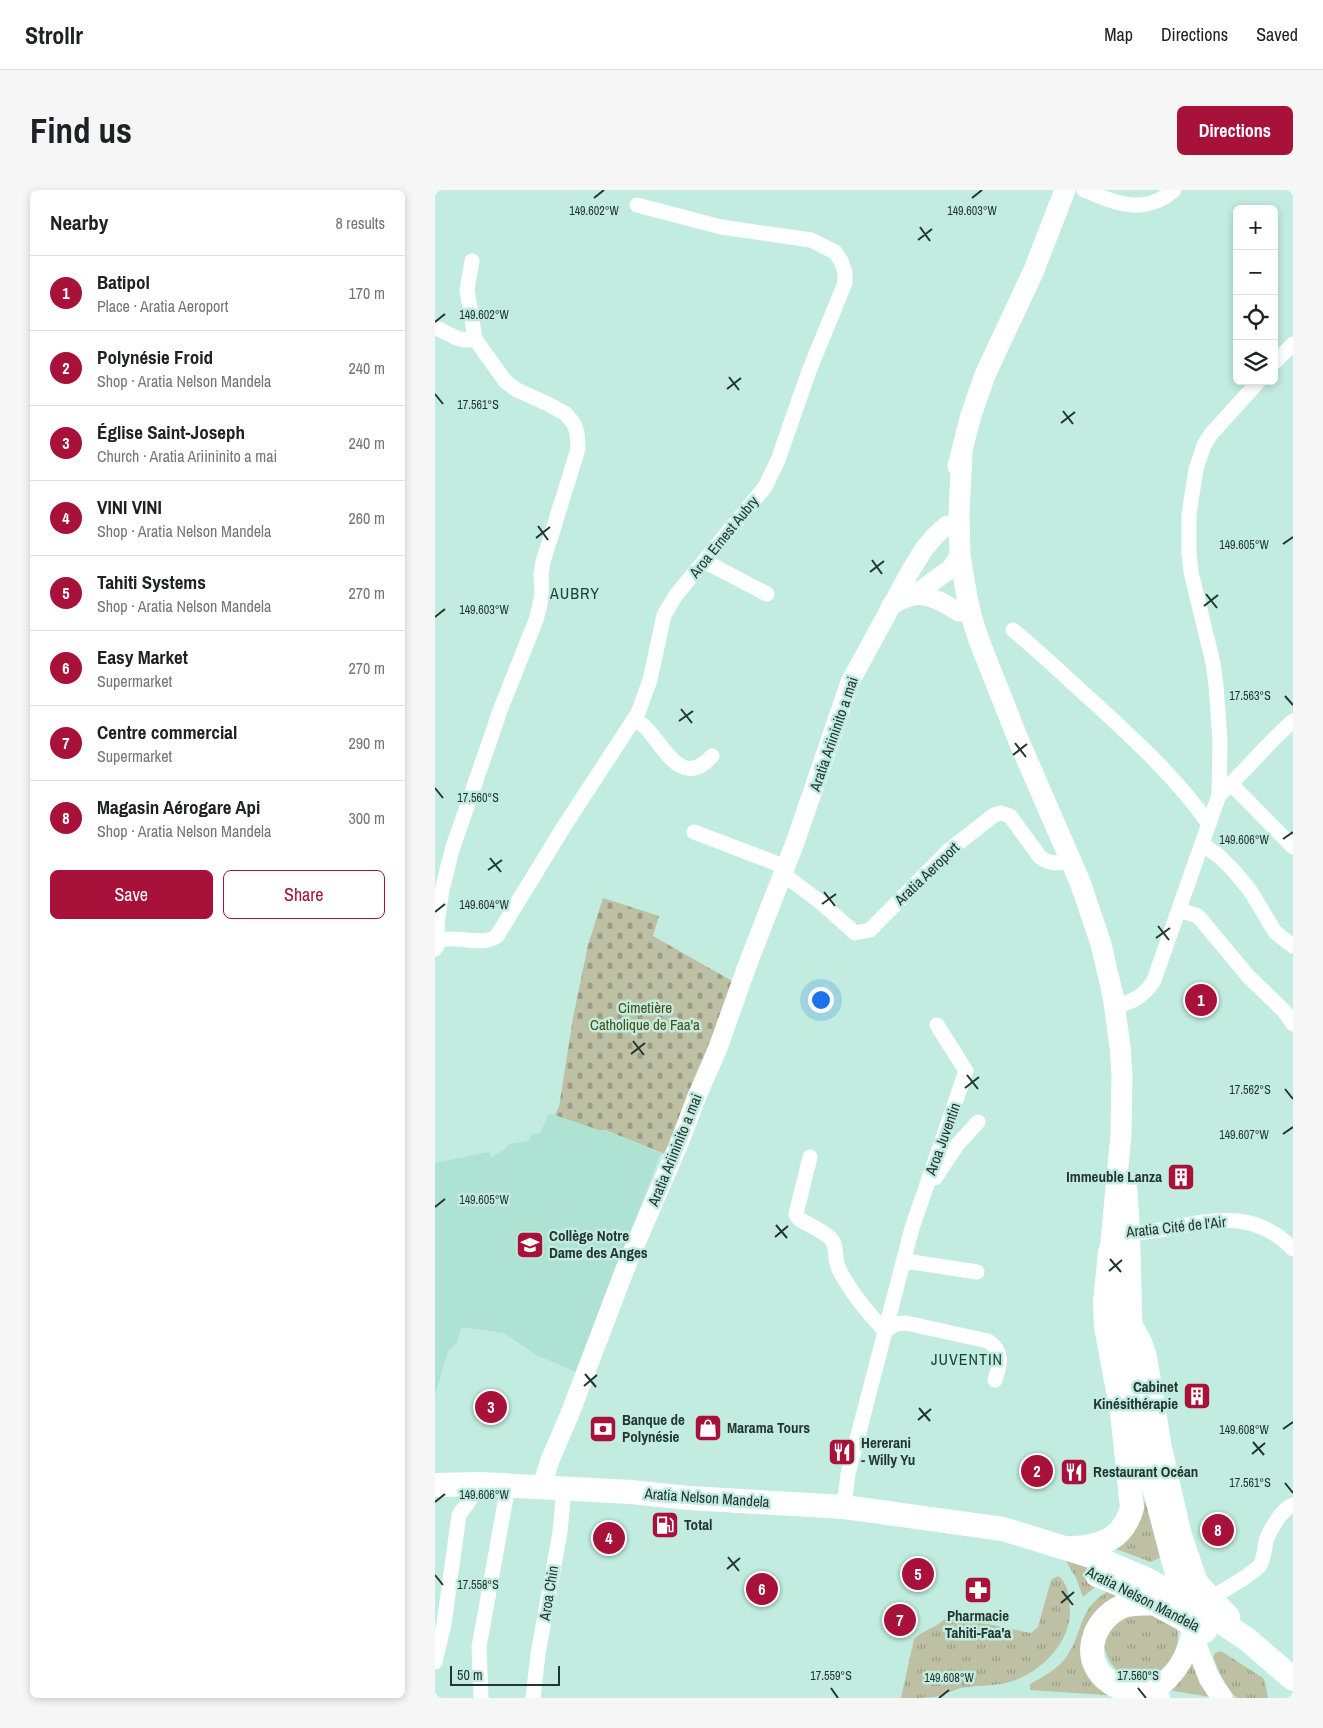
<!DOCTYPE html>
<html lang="en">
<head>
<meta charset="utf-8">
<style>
  :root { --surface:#fff; --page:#f6f6f6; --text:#202124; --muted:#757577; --line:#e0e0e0; --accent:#a81139 }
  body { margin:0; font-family:"Archivo Narrow",sans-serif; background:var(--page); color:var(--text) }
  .controls { position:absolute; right:15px; top:15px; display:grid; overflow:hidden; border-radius:8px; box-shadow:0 2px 8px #0003 }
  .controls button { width:45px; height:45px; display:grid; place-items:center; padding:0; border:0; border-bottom:1px solid var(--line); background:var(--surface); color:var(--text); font:25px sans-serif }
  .scale { position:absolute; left:15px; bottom:12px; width:110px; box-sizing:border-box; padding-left:5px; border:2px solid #243530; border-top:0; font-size:14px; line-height:18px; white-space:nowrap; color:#243530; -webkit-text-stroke:4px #c1ecdf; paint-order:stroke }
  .you { position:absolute; left:385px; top:809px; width:18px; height:18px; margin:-12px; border:4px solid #fff; border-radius:50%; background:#1a73e8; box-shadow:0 0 0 8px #1a73e833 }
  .badge { display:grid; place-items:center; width:32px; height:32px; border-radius:50%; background:var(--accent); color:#fff; font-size:16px; font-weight:700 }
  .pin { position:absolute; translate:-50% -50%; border:2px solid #fff; box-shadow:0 1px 5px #0006 }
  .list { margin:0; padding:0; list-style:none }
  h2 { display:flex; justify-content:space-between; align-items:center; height:65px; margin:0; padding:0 20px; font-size:21px }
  h2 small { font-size:16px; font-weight:400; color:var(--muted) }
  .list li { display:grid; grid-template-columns:32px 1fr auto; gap:15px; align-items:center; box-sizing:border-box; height:75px; padding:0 20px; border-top:1px solid var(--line) }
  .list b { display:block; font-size:19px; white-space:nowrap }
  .list p { margin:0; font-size:16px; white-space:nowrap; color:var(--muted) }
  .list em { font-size:16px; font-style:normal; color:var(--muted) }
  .actions { display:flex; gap:10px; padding:15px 20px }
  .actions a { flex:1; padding:11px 0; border:1px solid var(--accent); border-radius:8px; text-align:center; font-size:18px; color:var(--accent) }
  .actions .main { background:var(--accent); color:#fff }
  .icon { flex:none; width:28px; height:28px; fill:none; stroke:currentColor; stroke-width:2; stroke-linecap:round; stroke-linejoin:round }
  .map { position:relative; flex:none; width:858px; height:1508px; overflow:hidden; border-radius:8px }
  header { display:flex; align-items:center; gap:30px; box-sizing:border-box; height:70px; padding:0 25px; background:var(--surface); border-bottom:1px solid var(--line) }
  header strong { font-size:24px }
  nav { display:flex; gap:28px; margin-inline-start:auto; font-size:18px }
  .intro { display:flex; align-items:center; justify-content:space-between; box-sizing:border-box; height:120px; padding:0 30px }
  h1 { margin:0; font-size:35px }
  .button { padding:12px 22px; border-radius:8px; background:var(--accent); color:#fff; font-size:18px; font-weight:700 }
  main { display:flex; gap:30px; padding:0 30px }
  aside { flex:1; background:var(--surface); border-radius:8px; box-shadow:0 2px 8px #0003 }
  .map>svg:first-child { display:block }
</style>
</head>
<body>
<header>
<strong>Strollr</strong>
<nav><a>Map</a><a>Directions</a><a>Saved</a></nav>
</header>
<div class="intro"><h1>Find us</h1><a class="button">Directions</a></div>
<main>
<aside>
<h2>Nearby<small>8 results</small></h2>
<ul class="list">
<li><span class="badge">1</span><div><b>Batipol</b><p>Place · Aratia Aeroport</p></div><em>170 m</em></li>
<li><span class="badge">2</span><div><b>Polynésie Froid</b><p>Shop · Aratia Nelson Mandela</p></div><em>240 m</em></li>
<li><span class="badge">3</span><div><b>Église Saint-Joseph</b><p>Church · Aratia Ariininito a mai</p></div><em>240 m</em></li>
<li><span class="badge">4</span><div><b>VINI VINI</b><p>Shop · Aratia Nelson Mandela</p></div><em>260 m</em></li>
<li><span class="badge">5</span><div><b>Tahiti Systems</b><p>Shop · Aratia Nelson Mandela</p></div><em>270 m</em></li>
<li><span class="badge">6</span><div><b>Easy Market</b><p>Supermarket</p></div><em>270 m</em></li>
<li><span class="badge">7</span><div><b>Centre commercial</b><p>Supermarket</p></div><em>290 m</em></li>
<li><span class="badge">8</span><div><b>Magasin Aérogare Api</b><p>Shop · Aratia Nelson Mandela</p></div><em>300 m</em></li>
</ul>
<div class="actions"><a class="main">Save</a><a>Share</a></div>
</aside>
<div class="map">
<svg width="858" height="1508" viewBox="0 0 858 1508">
  <defs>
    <pattern id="grass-tufts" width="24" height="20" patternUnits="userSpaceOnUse" patternTransform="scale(1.25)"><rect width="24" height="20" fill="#bec0a3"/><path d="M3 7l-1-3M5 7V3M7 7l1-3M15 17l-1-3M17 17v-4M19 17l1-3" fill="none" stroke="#9a9d85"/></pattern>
    <pattern id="cemetery-stones" width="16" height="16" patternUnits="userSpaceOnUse" patternTransform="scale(1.25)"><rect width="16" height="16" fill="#bec0a3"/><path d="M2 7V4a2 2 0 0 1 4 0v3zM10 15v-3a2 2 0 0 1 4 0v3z" fill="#9a9d85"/></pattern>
  </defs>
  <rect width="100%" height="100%" fill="#c1ecdf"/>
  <polygon fill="#aee2d3" points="114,924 131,925 226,963 142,1182 101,1165 69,1143 26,1137 22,1153 13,1161 0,1205 0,973 54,962 56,968 69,960 74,954 93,951 97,944 105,943"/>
  <g fill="url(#grass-tufts)">
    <path d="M 712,1301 L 726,1367 L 716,1372 L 681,1359 C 696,1339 709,1326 712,1301 Z"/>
    <polygon points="635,1369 671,1385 671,1388 648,1407 641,1388 631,1371"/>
    <path d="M 623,1386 C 633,1392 635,1410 635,1421 C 635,1455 603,1485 571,1493 C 558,1496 546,1495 533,1497 C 521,1498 512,1504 500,1507 C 491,1508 477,1508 466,1508 L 479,1449 L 485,1444 L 502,1435 L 514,1426 L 596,1443 L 603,1437 L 616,1390 Z"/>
    <path d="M 673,1401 L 699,1403 L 658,1438 L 684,1506 L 595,1500 L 595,1494 C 608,1487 623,1479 632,1466 C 649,1440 643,1419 673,1401 Z"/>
    <path d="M 705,1418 L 742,1438 C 751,1476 699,1508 675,1472 C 673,1467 669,1460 669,1454 C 669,1447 675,1438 677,1432 Z"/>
    <polygon points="760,1458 781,1508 734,1500"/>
    <path d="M 786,1461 L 828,1488 L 830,1492 L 833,1508 L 802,1508 C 790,1497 784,1482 778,1467 L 780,1463 Z"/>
  </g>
  <polygon fill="url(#cemetery-stones)" points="168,708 224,726 218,746 297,791 279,841 230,964 170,940 164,940 120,925 124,917 138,828 153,755"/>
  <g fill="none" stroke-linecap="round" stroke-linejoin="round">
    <g stroke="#fff" stroke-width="15">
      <path d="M 649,0 C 680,13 710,26 739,0"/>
      <path d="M 4,139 C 16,145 27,153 40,149"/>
      <polyline points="839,173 858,154"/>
      <polyline points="269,371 332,404"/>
      <path d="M 578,440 C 607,464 635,491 664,517 C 703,553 743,590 774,634"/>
      <path d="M 199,530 C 204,533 209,535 212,539 C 230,559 248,599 277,566"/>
      <polyline points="796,594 858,657"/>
      <polyline points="784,605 785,550 781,495 778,473 756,382 754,363 754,324 761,279 769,255 776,244 824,191"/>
      <polyline points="259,642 351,677"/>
      <polyline points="767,654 784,666 800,682 816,702 840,742 858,756"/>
      <path d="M 348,684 L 384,711 L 420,743 L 435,740 L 513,661 L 559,625 L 566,623 L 575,626 L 605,667 C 615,675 623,673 635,671"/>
      <polyline points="744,720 763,726 813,786 849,821 858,834"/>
      <polyline points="5,750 2,741 3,726 7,700 17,660 66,518 101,430 107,406 106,384 108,372 143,259 142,243 139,234 131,224 113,214 82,200 70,191 40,149 32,100 37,71"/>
      <path d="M 0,759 L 5,750 C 23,745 47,757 62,746 L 128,638 L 203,523 L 215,490 L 229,425 L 241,405 L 330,297 L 343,270 L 374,181 L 410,93 L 410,82 L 406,71 L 400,62 L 376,50 L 286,37 L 202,15"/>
      <path d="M 679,817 C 697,812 709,807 719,790 L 784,605 C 810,582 831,554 858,531"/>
      <path d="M 375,967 L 361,1024 L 364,1029 C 374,1035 387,1040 395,1048 C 403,1055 399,1068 403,1077 C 414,1101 432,1122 450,1141 L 461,1134 L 471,1133 L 553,1151 C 569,1162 565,1174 560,1190"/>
      <polyline points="500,988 522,955 543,932"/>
      <path d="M 686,1044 C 746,1044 806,1005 858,1059"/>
      <polyline points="469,1073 477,1072 542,1082"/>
      <polyline points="409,1317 413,1284 477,1038 531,881 502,835"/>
      <path d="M 776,1408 C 789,1400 817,1385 825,1375 C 830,1367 829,1357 832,1348 C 837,1337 846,1320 858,1315"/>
      <polyline points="0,1472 9,1434 24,1325 46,1294"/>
      <polyline points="46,1508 44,1457 73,1296"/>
      <polyline points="98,1508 103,1464 125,1342 129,1299"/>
    </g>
    <g stroke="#fff" stroke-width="19">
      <polyline points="478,406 515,379 525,365"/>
      <path d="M 456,415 C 463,412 471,407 478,406 C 495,403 510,414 524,422"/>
      <polyline points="106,1298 115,1270 134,1226 192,1074 245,951 262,906 283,858 312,776 361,650 415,492 476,380 489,359 500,346 512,335"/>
    </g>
    <g stroke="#fff" stroke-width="21">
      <polyline points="527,263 524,323 525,365 532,407 537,429 545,453 583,549 645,692 666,754 678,806 685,856 687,885 686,944 675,1062 691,1190 700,1239 714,1284 740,1383 757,1444 774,1488 787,1508"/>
      <polyline points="523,276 536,225 550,185 599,80 630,0"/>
      <path d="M 691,991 C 696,1039 695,1086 697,1133"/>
      <path d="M 701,1508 C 733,1498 749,1475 757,1444"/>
    </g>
    <g stroke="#fff" stroke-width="24">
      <polyline points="697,1138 705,1152 710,1167 725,1258 744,1342 759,1387 763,1395 793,1427"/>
      <polyline points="0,1295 46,1294 196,1302 254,1308 409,1317 568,1339 659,1367 711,1389 776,1425 813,1450 858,1489"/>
      <path d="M 637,1358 C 666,1357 688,1349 697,1318 L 687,1222 L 671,1137 L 670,1112 L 675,1062"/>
      <polyline points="662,1385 682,1393 770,1441"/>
      <path d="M 718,1413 C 709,1414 697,1413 688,1416 C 656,1430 644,1472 676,1493 C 689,1501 708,1505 723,1508"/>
    </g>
  </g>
  <path fill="none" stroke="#243530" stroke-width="2" d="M 159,8 L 169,0M 537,8 L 547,0M 485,37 L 495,51M 483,50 L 497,39M 0,132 L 10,124M 294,187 L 304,200M 292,199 L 306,188M 0,204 L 8,214M 628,221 L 638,234M 626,233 L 640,222M 103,336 L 113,350M 101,348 L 115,337M 848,354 L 858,347M 437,370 L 447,384M 435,382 L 449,371M 771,404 L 782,418M 769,416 L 783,405M 0,427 L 10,419M 850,506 L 858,515M 246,519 L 257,533M 244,531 L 258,521M 580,553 L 591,567M 578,565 L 592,554M 0,598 L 8,608M 848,649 L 858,642M 55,668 L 66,682M 53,680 L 67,670M 389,702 L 400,716M 387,714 L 401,704M 0,722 L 10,714M 723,736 L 734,750M 721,748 L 735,738M 198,851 L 209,865M 196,864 L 210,853M 532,885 L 543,899M 530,898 L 544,887M 850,899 L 858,909M 848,944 L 858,937M 0,1017 L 10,1009M 341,1035 L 352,1048M 340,1047 L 353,1036M 675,1069 L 686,1082M 674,1081 L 687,1070M 150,1184 L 161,1197M 149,1196 L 162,1185M 484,1218 L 495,1231M 483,1230 L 496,1219M 848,1239 L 858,1232M 818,1252 L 829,1265M 817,1264 L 830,1253M 850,1293 L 858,1303M 0,1312 L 10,1304M 293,1367 L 304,1381M 292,1379 L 305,1368M 0,1385 L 8,1395M 627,1401 L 638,1415M 626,1413 L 639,1402M 396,1498 L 403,1508M 703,1498 L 711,1508M 504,1508 L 514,1500"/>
  <defs>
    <g id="building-square" transform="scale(1.4375)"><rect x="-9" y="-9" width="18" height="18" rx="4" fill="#a81139" stroke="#c1ecdf"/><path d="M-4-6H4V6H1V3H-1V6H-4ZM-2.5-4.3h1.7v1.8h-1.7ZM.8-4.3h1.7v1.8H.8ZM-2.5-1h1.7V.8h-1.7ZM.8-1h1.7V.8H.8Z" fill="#fff"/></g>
    <g id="school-square" transform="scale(1.4375)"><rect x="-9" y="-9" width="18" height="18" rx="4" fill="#a81139" stroke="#c1ecdf"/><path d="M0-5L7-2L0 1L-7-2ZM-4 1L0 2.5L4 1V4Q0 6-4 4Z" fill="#fff"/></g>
    <g id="shop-square" transform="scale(1.4375)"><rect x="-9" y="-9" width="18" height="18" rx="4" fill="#a81139" stroke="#c1ecdf"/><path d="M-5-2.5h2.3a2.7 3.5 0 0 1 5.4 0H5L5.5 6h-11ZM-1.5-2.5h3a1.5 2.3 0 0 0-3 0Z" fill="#fff"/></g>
    <g id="bank-square" transform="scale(1.4375)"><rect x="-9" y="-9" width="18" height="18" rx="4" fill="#a81139" stroke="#c1ecdf"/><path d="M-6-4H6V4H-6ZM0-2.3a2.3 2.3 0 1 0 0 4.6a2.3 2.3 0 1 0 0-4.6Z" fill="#fff"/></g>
    <g id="restaurant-square" transform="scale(1.4375)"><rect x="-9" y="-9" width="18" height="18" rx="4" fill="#a81139" stroke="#c1ecdf"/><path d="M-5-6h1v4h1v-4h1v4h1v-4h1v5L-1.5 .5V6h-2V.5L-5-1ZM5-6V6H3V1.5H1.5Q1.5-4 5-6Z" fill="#fff"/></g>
    <g id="fuel-square" transform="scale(1.4375)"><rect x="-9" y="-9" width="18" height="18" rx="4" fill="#a81139" stroke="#c1ecdf"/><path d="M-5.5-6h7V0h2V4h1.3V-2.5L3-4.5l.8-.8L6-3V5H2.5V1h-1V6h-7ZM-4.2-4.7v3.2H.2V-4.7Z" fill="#fff"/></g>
    <g id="pharmacy-square" transform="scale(1.4375)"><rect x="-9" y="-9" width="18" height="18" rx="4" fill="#a81139" stroke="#c1ecdf"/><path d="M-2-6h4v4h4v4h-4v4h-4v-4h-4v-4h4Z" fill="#fff"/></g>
  </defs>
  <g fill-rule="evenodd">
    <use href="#building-square" x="746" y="987"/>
    <use href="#school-square" x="95" y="1055"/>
    <use href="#building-square" x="762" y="1206"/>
    <use href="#shop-square" x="273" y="1238"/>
    <use href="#bank-square" x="168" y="1239"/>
    <use href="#restaurant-square" x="407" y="1262"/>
    <use href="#restaurant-square" x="639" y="1282"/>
    <use href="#fuel-square" x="230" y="1335"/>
    <use href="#pharmacy-square" x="543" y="1400"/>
  </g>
  <g text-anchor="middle" stroke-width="5" stroke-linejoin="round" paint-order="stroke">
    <g font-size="15" fill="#243530" stroke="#c1ecdf">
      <text transform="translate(289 347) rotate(-51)" y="5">Aroa Ernest Aubry</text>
      <text transform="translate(399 544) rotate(-71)" y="5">Aratia Ariininito a mai</text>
      <text transform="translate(492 684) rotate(-44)" y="5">Aratia Aeroport</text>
      <text transform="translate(508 949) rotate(-70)" y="5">Aroa Juventin</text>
      <text transform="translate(240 960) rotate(-68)" y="5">Aratia Ariininito a mai</text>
      <text transform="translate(741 1037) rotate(-6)" y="5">Aratia Cité de l'Air</text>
      <text transform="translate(272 1308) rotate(4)" y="5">Aratia Nelson Mandela</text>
      <text transform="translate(114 1403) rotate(-81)" y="5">Aroa Chin</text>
      <text transform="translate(708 1409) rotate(27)" y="5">Aratia Nelson Mandela</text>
    </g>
    <g font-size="15" fill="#4b4d13" stroke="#c1ecdf">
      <text x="210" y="823">Cimetière<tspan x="210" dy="17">Catholique de Faa'a</tspan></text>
    </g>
    <g font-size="15" font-weight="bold" fill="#243530" stroke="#c1ecdf" text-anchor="start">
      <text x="727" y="992" text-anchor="end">Immeuble Lanza</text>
      <text x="114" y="1051">Collège Notre<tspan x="114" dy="17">Dame des Anges</tspan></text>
      <text x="743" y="1202" text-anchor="end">Cabinet<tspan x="743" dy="17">Kinésithérapie</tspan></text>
      <text x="187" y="1235">Banque de<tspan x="187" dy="17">Polynésie</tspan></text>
      <text x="292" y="1243">Marama Tours</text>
      <text x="426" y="1258">Hererani<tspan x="426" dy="17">- Willy Yu</tspan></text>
      <text x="658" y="1287">Restaurant Océan</text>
      <text x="249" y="1340">Total</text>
      <text x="543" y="1431" text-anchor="middle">Pharmacie<tspan x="543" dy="17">Tahiti-Faa'a</tspan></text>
    </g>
    <g font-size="16" letter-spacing="1" fill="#1a4138" stroke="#c1ecdf">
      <text x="140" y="409">AUBRY</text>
      <text x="532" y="1175">JUVENTIN</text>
    </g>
  </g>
  <g font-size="12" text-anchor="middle" fill="#243530" stroke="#c1ecdf" stroke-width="5" stroke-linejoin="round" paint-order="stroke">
    <text x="159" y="25">149.602°W</text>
    <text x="537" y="25">149.603°W</text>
    <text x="49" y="129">149.602°W</text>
    <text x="43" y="219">17.561°S</text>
    <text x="809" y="359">149.605°W</text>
    <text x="49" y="424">149.603°W</text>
    <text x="815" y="510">17.563°S</text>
    <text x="43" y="612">17.560°S</text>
    <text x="809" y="654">149.606°W</text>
    <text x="49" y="719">149.604°W</text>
    <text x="815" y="904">17.562°S</text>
    <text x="809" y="949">149.607°W</text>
    <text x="49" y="1014">149.605°W</text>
    <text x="809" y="1244">149.608°W</text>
    <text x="815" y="1297">17.561°S</text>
    <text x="49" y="1309">149.606°W</text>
    <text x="43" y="1399">17.558°S</text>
    <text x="396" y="1490">17.559°S</text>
    <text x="703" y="1490">17.560°S</text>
    <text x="514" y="1492">149.608°W</text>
  </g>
</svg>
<div class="controls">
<button>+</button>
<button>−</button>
<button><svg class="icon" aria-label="locate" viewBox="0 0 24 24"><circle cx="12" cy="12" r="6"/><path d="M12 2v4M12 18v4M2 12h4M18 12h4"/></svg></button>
<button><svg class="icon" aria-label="layers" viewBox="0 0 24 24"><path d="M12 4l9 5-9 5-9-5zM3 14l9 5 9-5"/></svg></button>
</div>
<div class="scale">50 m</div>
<div class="you"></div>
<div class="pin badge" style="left:766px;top:810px">1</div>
<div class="pin badge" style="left:602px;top:1281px">2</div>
<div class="pin badge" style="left:56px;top:1217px">3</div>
<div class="pin badge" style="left:174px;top:1348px">4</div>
<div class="pin badge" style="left:483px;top:1384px">5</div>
<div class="pin badge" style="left:327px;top:1399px">6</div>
<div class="pin badge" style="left:465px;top:1430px">7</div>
<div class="pin badge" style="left:783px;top:1340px">8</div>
</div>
</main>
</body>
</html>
